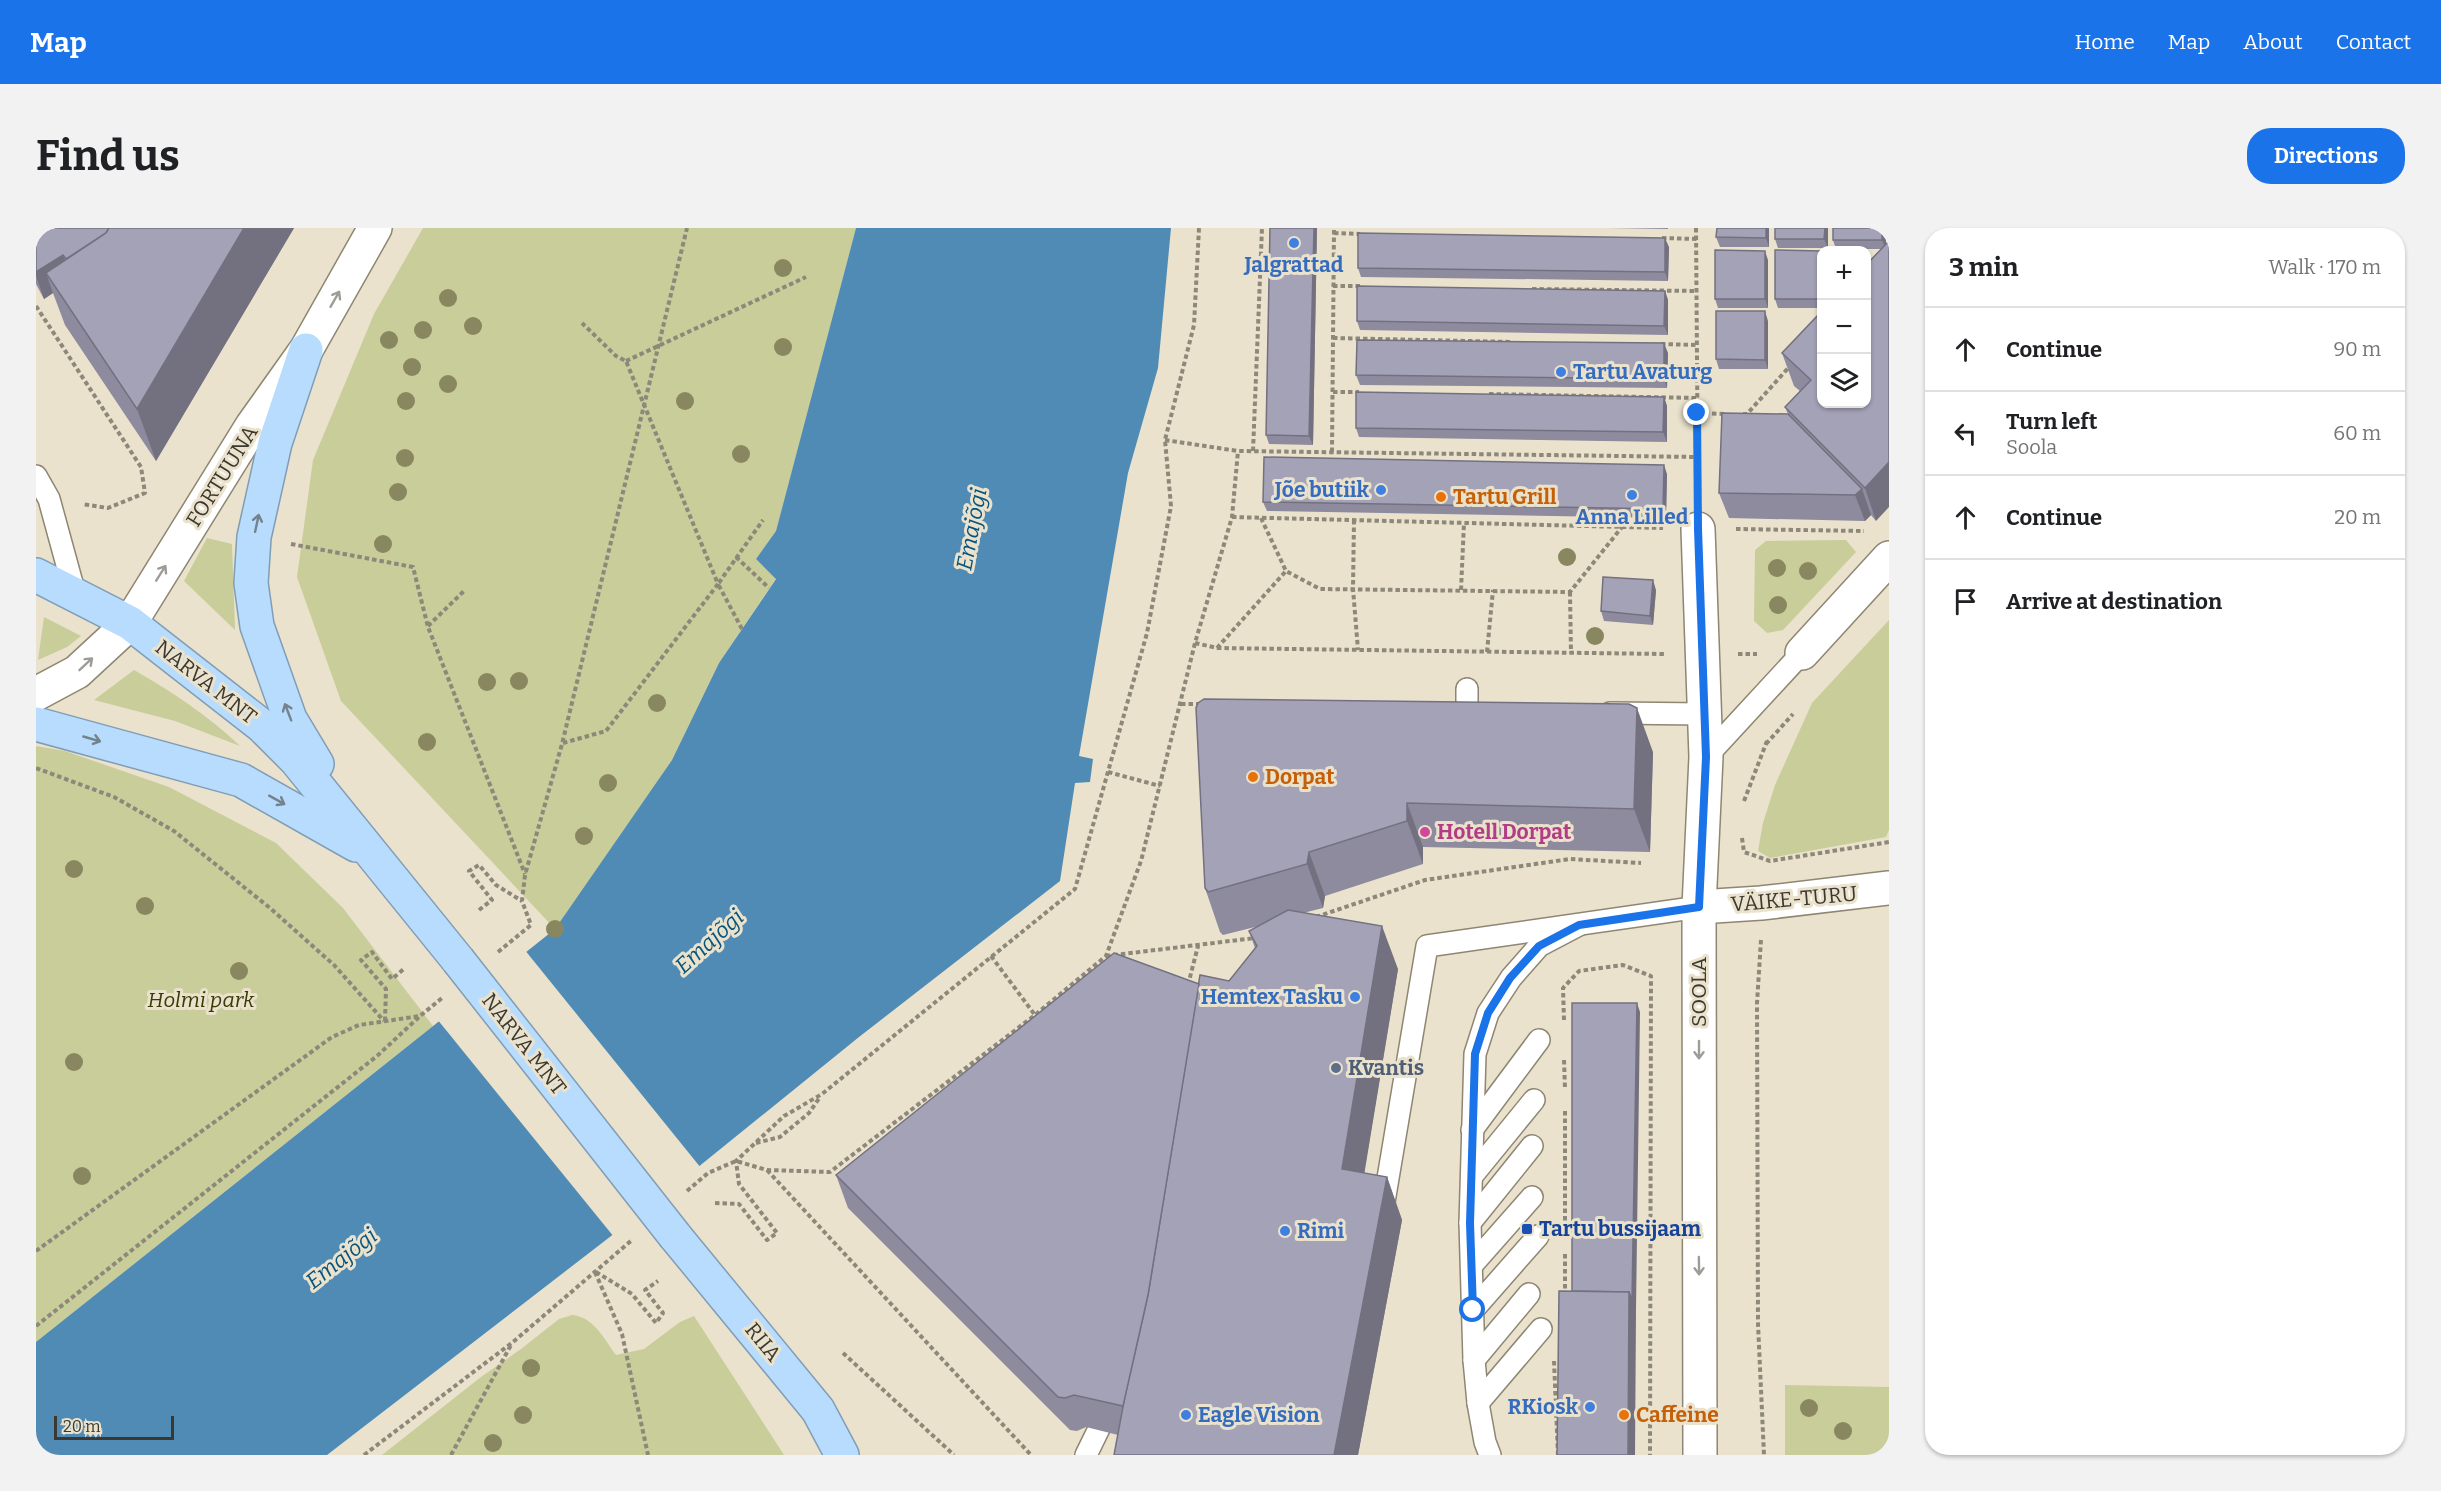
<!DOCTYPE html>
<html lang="en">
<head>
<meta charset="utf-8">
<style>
  :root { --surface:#fff; --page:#f2f2f2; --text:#202124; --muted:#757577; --line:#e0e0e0; --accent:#1a73e8 }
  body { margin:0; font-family:Bitter,serif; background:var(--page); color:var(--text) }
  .controls { position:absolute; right:18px; top:18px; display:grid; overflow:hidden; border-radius:12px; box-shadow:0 2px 4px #0004 }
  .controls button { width:54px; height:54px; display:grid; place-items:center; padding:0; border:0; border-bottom:2px solid var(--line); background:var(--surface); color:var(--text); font:30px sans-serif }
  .scale { position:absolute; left:18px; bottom:15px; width:120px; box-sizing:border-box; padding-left:6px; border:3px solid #3b382f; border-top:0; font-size:16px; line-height:21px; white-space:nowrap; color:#3b382f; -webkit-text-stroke:4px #eae2cc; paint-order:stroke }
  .stop { position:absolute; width:18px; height:18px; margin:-14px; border:4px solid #1a73e8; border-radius:50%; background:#fff }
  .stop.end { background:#1a73e8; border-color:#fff; box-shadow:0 2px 6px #0008 }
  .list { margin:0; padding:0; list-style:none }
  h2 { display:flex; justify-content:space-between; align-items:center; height:78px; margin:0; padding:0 24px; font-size:26px }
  h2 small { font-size:20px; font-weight:400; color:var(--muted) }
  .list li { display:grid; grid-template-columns:39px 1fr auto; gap:18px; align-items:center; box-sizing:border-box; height:84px; padding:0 24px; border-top:2px solid var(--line) }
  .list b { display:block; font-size:22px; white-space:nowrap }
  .list p { margin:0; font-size:20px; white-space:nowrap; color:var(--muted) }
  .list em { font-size:20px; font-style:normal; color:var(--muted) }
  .icon { flex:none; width:33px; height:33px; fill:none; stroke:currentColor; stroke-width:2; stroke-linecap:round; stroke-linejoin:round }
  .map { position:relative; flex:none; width:1853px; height:1227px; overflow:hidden; border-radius:24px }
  header { display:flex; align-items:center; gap:36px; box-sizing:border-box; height:84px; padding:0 30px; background:var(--accent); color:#fff }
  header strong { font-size:28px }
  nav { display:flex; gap:33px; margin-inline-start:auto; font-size:21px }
  .intro { display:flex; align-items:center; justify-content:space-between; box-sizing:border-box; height:144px; padding:0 36px }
  h1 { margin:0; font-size:42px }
  .button { padding:15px 27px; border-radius:24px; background:var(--accent); color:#fff; font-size:21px; font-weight:700 }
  main { display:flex; gap:36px; padding:0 36px }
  aside { flex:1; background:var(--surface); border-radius:24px; box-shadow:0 2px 4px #0004 }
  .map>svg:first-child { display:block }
</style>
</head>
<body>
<header>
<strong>Map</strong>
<nav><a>Home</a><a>Map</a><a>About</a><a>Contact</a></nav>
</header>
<div class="intro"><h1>Find us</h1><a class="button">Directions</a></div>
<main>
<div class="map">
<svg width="1853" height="1227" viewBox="0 0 1853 1227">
  <rect width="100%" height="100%" fill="#eae2cc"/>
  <g fill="#c8cd9a">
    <polygon points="387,0 820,0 740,303 720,331 740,350 683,435 636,532 519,701 305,473 261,349 277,232 338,86"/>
    <polygon points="171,310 196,316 199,402 148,353"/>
    <polygon points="1810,312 1820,324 1747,402 1731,405 1718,393 1719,322 1730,313"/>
    <polygon points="8,389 45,408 31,419 2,432"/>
    <polygon points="1853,392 1853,602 1850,609 1734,630 1722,623 1727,595 1739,557 1776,475"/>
    <path d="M 98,442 C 136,464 172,487 204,518 L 139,493 L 58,472 Z"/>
    <polygon points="0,518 29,523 133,559 240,615 307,680 397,798 0,1114"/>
    <path d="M 536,1087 C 558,1089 568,1111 580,1127 L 608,1121 L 644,1094 L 658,1088 L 748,1227 L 346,1227 L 445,1149 L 485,1121 L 523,1091 Z"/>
    <polygon points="1749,1157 1853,1159 1853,1227 1749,1227"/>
  </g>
  <polygon fill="#4f8bb4" points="820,0 1135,0 1122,140 1092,245 1043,528 1057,531 1054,554 1039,555 1024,653 823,809 614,978 291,1227 0,1227 0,1114 519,701 636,532 683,435 740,351 720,331 740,303"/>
  <polygon fill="#eae2cc" points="488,721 665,940 578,1009 401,791"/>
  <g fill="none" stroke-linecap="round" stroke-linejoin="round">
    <g stroke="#8e8672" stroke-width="24">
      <g id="service">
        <polyline points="0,248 13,271 39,366"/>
        <polyline points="1431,483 1431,461"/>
        <polyline points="1574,485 1669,486"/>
        <polyline points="1670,529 1766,425"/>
        <polyline points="1436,902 1503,812"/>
        <polyline points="1436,948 1498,872"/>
        <polyline points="1347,980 1391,718 1663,679"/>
        <polyline points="1434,995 1496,918"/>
        <polyline points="1436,1037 1496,969"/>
        <polyline points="1437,1082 1502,1008"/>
        <polyline points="1438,1132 1493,1066"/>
        <polyline points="1442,1175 1505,1101"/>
        <polyline points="1050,1227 1075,1176"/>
        <polyline points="1454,1227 1449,1214 1442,1175 1438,1132 1434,995 1439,826 1452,785 1475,750 1503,718 1543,697"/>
      </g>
    </g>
    <g stroke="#8e8672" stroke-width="36">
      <g id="minor">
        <polyline points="1662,301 1670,529 1663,679 1664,1227"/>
        <polyline points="1766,425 1853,330"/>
        <polyline points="1663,679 1725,675 1853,660"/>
      </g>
    </g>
    <g stroke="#8e8672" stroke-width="36">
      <polyline id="tertiary" points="0,466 41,444 94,395 216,198 270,122 339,0"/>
    </g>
    <g stroke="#819db5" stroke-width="36">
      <g id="trunk">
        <polyline points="270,122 239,215 218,309 215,355 221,398 254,491 281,536"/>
        <polyline points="0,347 94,395 226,498 260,532 422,732"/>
        <polyline points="0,496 205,552 320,617"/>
        <polyline points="639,1008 782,1182 806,1227"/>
      </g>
    </g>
    <g stroke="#8d8879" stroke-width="4" stroke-dasharray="4.5 3" stroke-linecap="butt">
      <polyline points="1660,0 1662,264"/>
      <polyline points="1298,5 1324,6"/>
      <polyline points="1626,10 1661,11"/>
      <polyline points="1297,58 1326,58"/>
      <polyline points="1496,61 1661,63"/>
      <polyline points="0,78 105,239 109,265 72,280 46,276"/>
      <polyline points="1297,110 1476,114"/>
      <polyline points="1625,116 1661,117"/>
      <polyline points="590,133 770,49"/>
      <polyline points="1297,164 1323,164"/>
      <polyline points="1453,166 1661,170"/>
      <polyline points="1661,185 1691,186"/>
      <polyline points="1707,186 1711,186 1754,138"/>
      <polyline points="1129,212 1202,223 1662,229"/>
      <polyline points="1217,223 1226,0"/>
      <polyline points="1296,224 1298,0"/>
      <polyline points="1196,289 1627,300"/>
      <polyline points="1225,290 1250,343 1284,361 1534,364 1586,299"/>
      <polyline points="1318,292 1317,361 1322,422"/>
      <polyline points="1700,301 1828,303"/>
      <polyline points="255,316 377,339 392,399 489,646"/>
      <polyline points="700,329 733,360"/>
      <polyline points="1425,362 1428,295"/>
      <polyline points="1534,364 1535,425"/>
      <polyline points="392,398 429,362"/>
      <polyline points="706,401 682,356 727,292"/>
      <polyline points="1159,415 1181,420 1628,426"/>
      <polyline points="1181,420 1250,343"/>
      <polyline points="1451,424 1457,362"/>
      <polyline points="1702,426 1721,426"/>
      <polyline points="1145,476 1165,476"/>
      <polyline points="527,515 570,503 682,356 590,133 580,128 546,95"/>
      <polyline points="1730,516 1757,486"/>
      <polyline points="0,540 78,569 138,603 234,680 298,737 348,793"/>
      <polyline points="1072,544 1124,558"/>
      <polyline points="1708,573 1731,513"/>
      <polyline points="1706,610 1708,624 1734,633 1853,614"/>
      <polyline points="443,682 456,672 433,643 443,637 460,657 486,673"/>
      <polyline points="1280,689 1389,652 1534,631 1605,635"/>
      <polyline points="1725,712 1721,775 1722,1096 1728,1227"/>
      <polyline points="462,724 495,697 486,673 489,647 526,516 651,0"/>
      <polyline points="955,728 999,787"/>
      <polyline points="1070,728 1219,710"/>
      <polyline points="1152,757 1162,718"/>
      <polyline points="1528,792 1527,760 1543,743 1587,737 1615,748 1614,1227"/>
      <polyline points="349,793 350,761 325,732 336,724 356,751 369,740"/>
      <polyline points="1528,832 1529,861"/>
      <polyline points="1529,883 1529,993"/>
      <polyline points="720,915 744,909 773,885 784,869"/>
      <polyline points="731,942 995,1227"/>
      <polyline points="651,963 672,945 700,933 731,942 794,944 999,787 1070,728 1105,633 1159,415 1196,289 1202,223"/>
      <polyline points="679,975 703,976 731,1012 741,1005 703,956 700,933 748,888 786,866 1039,661 1111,405 1135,278 1129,212 1158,97 1163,0"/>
      <polyline points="0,1023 296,809 323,797 384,788 406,770"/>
      <polyline points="559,1044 586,1106 612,1227"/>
      <polyline points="560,1044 596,1066 620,1095 627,1085 609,1062 622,1053"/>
      <polyline points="1529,1068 1529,1024"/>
      <polyline points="0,1098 341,828 383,789"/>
      <polyline points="807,1125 918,1227"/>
      <polyline points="1518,1133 1522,1227"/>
      <polyline points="328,1227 477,1114 596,1012"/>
      <polyline points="415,1227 475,1117"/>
    </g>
    <use href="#service" stroke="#fff" stroke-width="21"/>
    <use href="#minor" stroke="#fff" stroke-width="33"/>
    <use href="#tertiary" stroke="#fff" stroke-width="33"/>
    <use href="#trunk" stroke="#b8dcfe" stroke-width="33"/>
    <g stroke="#819db5" stroke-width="36" stroke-linecap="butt">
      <polyline id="trunk-bridge" points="422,732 639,1008"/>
    </g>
    <use href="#trunk-bridge" stroke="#b8dcfe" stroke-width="33"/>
  </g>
  <g fill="#898760">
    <circle cx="747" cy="40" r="9"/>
    <circle cx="412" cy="70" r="9"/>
    <circle cx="437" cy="98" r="9"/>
    <circle cx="387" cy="102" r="9"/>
    <circle cx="353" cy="112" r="9"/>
    <circle cx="747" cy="119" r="9"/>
    <circle cx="376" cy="139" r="9"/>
    <circle cx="412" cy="156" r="9"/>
    <circle cx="370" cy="173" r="9"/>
    <circle cx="649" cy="173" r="9"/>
    <circle cx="705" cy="226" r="9"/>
    <circle cx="369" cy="230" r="9"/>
    <circle cx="362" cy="264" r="9"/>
    <circle cx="347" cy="316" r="9"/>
    <circle cx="1531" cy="329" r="9"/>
    <circle cx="1741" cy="340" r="9"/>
    <circle cx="1772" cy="343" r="9"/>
    <circle cx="1742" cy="377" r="9"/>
    <circle cx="1559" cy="408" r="9"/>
    <circle cx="483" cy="453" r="9"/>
    <circle cx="451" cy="454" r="9"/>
    <circle cx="621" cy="475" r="9"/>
    <circle cx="391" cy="514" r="9"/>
    <circle cx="572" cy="555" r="9"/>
    <circle cx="548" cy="608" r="9"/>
    <circle cx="38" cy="641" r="9"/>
    <circle cx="109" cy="678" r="9"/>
    <circle cx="519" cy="701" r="9"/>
    <circle cx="203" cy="743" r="9"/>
    <circle cx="38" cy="834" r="9"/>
    <circle cx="46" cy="948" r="9"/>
    <circle cx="495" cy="1140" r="9"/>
    <circle cx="1773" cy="1180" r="9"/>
    <circle cx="487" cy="1187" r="9"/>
    <circle cx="1807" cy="1203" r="9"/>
    <circle cx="457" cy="1215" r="9"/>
  </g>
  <g fill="#8d8b9d">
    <polygon points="0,0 258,0 120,233 29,97 17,65 8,71 0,56"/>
    <polygon points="1234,0 1281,0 1277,217 1233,216 1230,207"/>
    <polygon points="1572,0 1632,0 1632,1"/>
    <polygon points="1681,0 1733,0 1733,19 1684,19 1680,9"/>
    <polygon points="1792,0 1792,20 1742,20 1739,11"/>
    <polygon points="1797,0 1850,0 1840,293 1835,287 1829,293 1693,290 1683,265 1752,186 1749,179 1764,163 1758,158 1746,125 1845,21 1800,21 1797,12"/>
    <polygon points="1633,19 1632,53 1325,49 1322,40"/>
    <polygon points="1785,23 1785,80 1742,80 1739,71"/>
    <polygon points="1732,32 1732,80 1682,80 1679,71"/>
    <polygon points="1629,63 1632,72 1632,107 1324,102 1321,93"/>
    <polygon points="1732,93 1732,141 1683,141 1680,131"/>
    <polygon points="1632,125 1631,160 1324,157 1320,147"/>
    <polygon points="1628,169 1631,178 1631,214 1323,209 1320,200"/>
    <polygon points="1631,246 1630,290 1231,283 1227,274"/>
    <polygon points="1620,362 1617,397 1568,393 1565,383"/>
    <polygon points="1160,480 1617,524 1614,624 1387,619 1387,636 1289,668 1287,680 1267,685 1362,741 1328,945 1351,949 1366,992 1322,1227 1078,1227 1082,1207 1050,1199 1041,1203 1034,1202 812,980 800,947 1163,756 1193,753 1219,720 1213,703 1223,698 1187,707 1184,704 1169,660"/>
  </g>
  <g fill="#737180">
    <polygon points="208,0 258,0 120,233 101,181"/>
    <polygon points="1278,0 1281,0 1277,217 1273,208"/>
    <polygon points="1730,0 1733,0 1733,19 1730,10"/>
    <polygon points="1789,0 1792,0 1792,20 1788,11"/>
    <polygon points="1846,0 1850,0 1850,21 1846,12"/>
    <polygon points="1629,10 1633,19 1632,53 1629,44"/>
    <polygon points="1729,23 1732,32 1732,80 1729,71"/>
    <polygon points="27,27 37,53 10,45 17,65 8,71 0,48 0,44"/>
    <polygon points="1629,63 1632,72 1632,107 1628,98"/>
    <polygon points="1729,83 1732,93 1732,141 1729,132"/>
    <polygon points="1628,115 1632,125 1631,160 1628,151"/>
    <polygon points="1628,169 1631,178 1631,214 1627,204"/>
    <polygon points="1853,234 1853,279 1840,293 1829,260"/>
    <polygon points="1628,237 1631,246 1630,290 1627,281"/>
    <polygon points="1826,261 1835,287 1829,293 1819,267"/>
    <polygon points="1617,352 1620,362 1617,397 1614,388"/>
    <polygon points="1601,480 1617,524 1614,624 1598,581"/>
    <polygon points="1371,575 1387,619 1387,636 1371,593"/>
    <polygon points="1273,624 1289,668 1287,680 1271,636"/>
    <polygon points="1346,698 1362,741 1322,984 1306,941"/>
    <polygon points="1601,775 1604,784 1600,1082 1599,1227 1592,1227 1593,1064"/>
    <polygon points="1351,949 1366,992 1322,1227 1298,1227"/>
  </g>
  <g fill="#a4a2b7" stroke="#737180" stroke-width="1.5">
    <polygon points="0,0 73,0 70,5 30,31 27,27 0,44"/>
    <polygon points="73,0 208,0 101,181 10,45 70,5"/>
    <polygon points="1234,0 1278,0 1273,208 1230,207"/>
    <polygon points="1681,0 1730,0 1730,10 1680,9"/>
    <polygon points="1739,0 1789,0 1788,11 1739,11"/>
    <rect x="1797" y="0" width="49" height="12"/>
    <polygon points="1322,5 1629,10 1629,44 1322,40"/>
    <polygon points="1853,13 1853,234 1829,260 1749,179 1775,152 1746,125 1785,84 1785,176 1830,176 1830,37"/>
    <polygon points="1679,22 1729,23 1729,71 1679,71"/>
    <polygon points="1739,22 1785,23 1785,71 1739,71"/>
    <polygon points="1321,58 1629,63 1628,98 1321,93"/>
    <polygon points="1680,83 1729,83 1729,132 1680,131"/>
    <polygon points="1321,112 1628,115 1628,151 1320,147"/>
    <polygon points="1320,164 1628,169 1627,204 1320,200"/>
    <polygon points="1686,185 1752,186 1826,261 1819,267 1683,265"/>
    <polygon points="1228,229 1628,237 1627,281 1227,274"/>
    <polygon points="1567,349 1617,352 1614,388 1565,383"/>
    <polygon points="1168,471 1593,476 1601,480 1598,581 1371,575 1371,593 1273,624 1271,636 1172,664 1169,660 1160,480 1162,475"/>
    <polygon points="1252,682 1346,698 1306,941 1351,949 1298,1227 1078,1227 1089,1168 1112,1067 1164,747 1193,753 1221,718 1213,703"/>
    <polygon points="1078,725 1163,756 1112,1067 1087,1178 1038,1167 1029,1170 1022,1169 800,947"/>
    <polygon points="1536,775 1601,775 1596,1072 1593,1064 1536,1063"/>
    <polygon points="1523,1063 1593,1064 1592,1227 1521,1227"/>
  </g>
  <defs><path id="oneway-shaft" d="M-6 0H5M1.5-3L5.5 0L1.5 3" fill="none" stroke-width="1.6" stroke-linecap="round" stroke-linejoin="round" transform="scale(1.5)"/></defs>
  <g stroke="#9d9c97">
    <use href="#oneway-shaft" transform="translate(299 71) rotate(-60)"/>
    <use href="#oneway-shaft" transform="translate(125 345) rotate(-58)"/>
    <use href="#oneway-shaft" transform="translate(50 436) rotate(-43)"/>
    <use href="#oneway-shaft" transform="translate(1663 822) rotate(90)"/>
    <use href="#oneway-shaft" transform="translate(1663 1038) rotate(89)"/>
  </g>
  <g stroke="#73828c">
    <use href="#oneway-shaft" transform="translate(221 295) rotate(-78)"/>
    <use href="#oneway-shaft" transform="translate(252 484) rotate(-111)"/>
    <use href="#oneway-shaft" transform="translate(56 511) rotate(16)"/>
    <use href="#oneway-shaft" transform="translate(241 572) rotate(29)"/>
  </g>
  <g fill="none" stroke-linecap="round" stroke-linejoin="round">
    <polyline stroke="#1a73e8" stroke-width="8" points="1437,1082 1434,995 1439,826 1452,785 1474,750 1503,718 1543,697 1663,679 1670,529 1662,301 1661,185"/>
  </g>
  <g fill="#3f7fe0" stroke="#eae2cc" stroke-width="2">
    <circle cx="1258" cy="15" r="6"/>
    <circle cx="1525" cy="144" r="6"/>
    <circle cx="1345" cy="262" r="6"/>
    <circle cx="1596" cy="267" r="6"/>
    <circle cx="1319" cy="769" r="6"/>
    <circle cx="1249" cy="1003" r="6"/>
    <circle cx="1554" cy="1179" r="6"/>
    <circle cx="1150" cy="1187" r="6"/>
  </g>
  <g fill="#e8710a" stroke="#eae2cc" stroke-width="2">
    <circle cx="1405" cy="269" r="6"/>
    <circle cx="1217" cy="549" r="6"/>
    <circle cx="1588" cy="1187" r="6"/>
  </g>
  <circle fill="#d1479c" stroke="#eae2cc" stroke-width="2" cx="1389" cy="604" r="6"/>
  <circle fill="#5c6f8a" stroke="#eae2cc" stroke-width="2" cx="1300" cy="840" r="6"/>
  <rect fill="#1a4fb4" stroke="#eae2cc" stroke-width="2" x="1485" y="995" width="12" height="12" rx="3"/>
  <g text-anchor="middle" stroke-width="6" stroke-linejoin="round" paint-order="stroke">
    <g font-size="21" font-weight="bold" fill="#366cbe" stroke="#eae2cc" text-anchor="start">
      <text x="1258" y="44" text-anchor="middle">Jalgrattad</text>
      <text x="1537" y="151">Tartu Avaturg</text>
      <text x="1333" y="269" text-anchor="end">Jõe butiik</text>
      <text x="1596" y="296" text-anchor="middle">Anna Lilled</text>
      <text x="1307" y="776" text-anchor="end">Hemtex Tasku</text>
      <text x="1261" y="1010">Rimi</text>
      <text x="1542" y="1186" text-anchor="end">RKiosk</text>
      <text x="1162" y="1194">Eagle Vision</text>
    </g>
    <g font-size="21" fill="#3b382f" stroke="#eae2cc">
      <text transform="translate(186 248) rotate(-58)" y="7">FORTUUNA</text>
      <text transform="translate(170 454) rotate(38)" y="7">NARVA MNT</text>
      <text transform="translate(1758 671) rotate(-5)" y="7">VÄIKE-TURU</text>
      <text transform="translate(1663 764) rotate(-90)" y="7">SOOLA</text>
      <text transform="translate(488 816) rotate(52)" y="7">NARVA MNT</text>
      <text transform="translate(727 1114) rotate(51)" y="7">RIIA</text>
    </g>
    <g font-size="21" font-weight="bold" fill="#c56008" stroke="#eae2cc" text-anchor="start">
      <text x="1417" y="276">Tartu Grill</text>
      <text x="1229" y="556">Dorpat</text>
      <text x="1600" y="1194">Caffeine</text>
    </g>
    <g font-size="21" font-weight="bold" fill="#b23c85" stroke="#eae2cc" text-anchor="start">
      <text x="1401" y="611">Hotell Dorpat</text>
    </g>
    <g font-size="21" font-style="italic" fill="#3a3c07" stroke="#eae2cc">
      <text x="165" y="779">Holmi park</text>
    </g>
    <g font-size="21" font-weight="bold" fill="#4e5e75" stroke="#eae2cc" text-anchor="start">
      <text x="1312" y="847">Kvantis</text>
    </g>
    <g font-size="21" font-weight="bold" fill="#164399" stroke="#eae2cc" text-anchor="start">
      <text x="1503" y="1008">Tartu bussijaam</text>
    </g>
    <g font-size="22" font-style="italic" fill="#07547d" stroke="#eae2cc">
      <text transform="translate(935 301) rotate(-79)" y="8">Emajõgi</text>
      <text transform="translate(673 713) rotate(-42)" y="8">Emajõgi</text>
      <text transform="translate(305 1030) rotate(-38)" y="8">Emajõgi</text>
    </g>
  </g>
</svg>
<div class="controls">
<button>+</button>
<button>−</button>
<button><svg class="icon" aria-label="layers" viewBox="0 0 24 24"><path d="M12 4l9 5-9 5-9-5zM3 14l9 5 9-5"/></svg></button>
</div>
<div class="scale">20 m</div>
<div class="stop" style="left:1437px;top:1082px"></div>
<div class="stop end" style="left:1661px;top:185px"></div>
</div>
<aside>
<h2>3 min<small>Walk · 170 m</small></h2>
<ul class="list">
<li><svg class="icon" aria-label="ahead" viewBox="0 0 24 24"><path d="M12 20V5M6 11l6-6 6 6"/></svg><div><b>Continue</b></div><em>90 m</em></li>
<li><svg class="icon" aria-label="left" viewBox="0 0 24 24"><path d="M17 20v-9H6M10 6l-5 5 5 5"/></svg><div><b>Turn left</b><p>Soola</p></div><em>60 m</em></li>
<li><svg class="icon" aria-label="ahead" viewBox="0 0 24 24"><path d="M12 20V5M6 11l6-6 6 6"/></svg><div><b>Continue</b></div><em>20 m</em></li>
<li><svg class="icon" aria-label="arrive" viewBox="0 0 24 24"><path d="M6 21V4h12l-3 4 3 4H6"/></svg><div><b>Arrive at destination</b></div></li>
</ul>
</aside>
</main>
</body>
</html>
